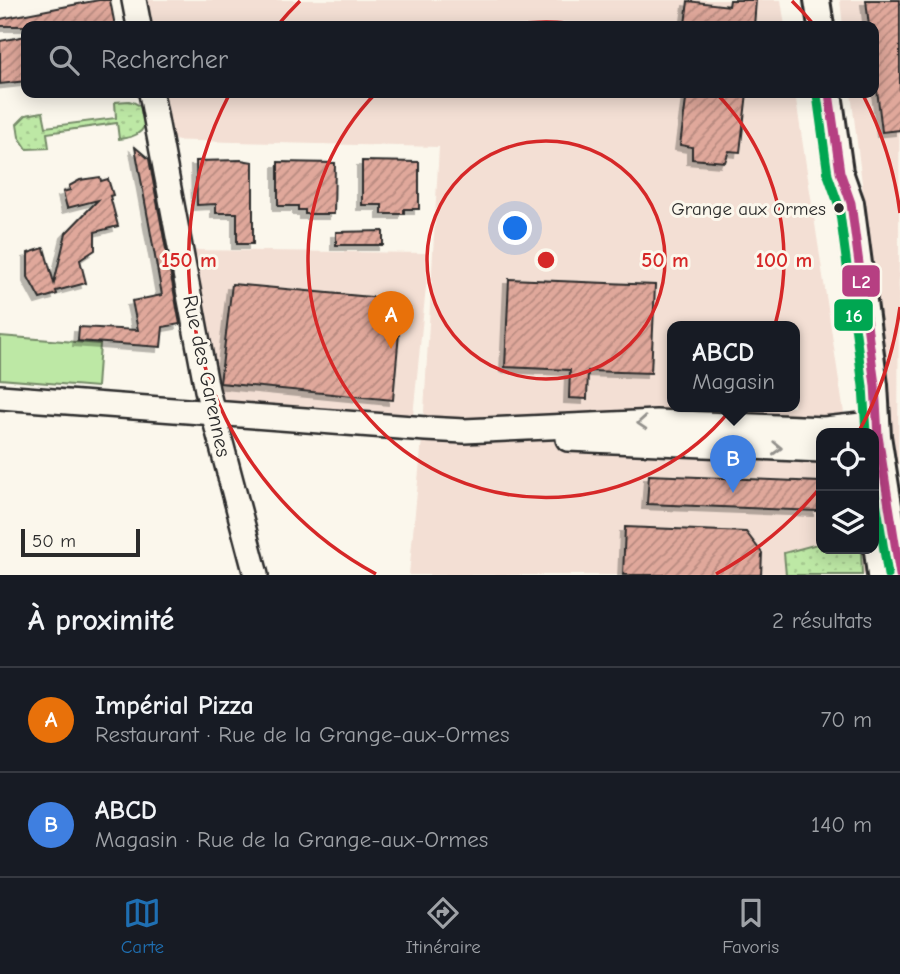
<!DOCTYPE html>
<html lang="fr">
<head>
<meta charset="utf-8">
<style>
  :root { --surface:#171b24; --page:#242831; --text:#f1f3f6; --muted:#9ea1a6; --line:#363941; --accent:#1f6fb2 }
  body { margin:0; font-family:"Comic Neue",sans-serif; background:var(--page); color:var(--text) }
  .controls { position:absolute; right:21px; bottom:21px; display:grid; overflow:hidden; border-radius:14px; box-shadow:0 4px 18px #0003 }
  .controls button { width:63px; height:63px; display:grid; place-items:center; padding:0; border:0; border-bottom:2px solid var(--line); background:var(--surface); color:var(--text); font:35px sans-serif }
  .scale { position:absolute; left:21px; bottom:18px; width:119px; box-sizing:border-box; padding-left:7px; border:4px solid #2b2b2b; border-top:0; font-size:19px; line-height:24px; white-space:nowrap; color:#2b2b2b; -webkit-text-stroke:5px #fbf7ec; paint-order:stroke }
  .you { position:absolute; left:516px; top:229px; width:24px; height:24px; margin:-18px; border:5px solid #fff; border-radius:50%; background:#1a73e8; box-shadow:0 0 0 10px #1a73e833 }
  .badge { display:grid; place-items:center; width:46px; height:46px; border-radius:50%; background:var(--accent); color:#fff; font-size:23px; font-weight:700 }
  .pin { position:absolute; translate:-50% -58px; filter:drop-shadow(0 2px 4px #0008) }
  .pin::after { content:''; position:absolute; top:37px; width:24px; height:21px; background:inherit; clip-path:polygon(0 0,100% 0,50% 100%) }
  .popup { position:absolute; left:667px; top:321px; width:133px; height:91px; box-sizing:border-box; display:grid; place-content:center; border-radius:14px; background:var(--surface); filter:drop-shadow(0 2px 5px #0005); font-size:23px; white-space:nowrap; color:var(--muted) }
  .popup b { font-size:26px; color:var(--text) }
  .popup::after { content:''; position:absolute; left:50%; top:100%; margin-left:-14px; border:14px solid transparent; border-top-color:var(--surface) }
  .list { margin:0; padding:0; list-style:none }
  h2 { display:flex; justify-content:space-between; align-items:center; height:91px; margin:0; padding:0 28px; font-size:30px }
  h2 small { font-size:23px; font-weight:400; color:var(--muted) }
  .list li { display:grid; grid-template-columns:46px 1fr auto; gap:21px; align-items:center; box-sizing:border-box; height:105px; padding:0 28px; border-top:2px solid var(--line) }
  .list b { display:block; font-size:26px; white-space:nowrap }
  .list p { margin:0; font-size:23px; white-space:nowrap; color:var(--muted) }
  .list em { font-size:23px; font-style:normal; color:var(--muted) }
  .icon { flex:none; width:38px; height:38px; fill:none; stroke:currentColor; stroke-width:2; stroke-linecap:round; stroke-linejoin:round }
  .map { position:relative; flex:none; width:900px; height:575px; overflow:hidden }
  .search { position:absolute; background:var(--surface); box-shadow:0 4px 18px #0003; left:21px; right:21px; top:21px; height:77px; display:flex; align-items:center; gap:18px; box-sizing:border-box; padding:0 24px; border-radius:14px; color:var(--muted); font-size:26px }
  .sheet { height:301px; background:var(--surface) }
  nav { display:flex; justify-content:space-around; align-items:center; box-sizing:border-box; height:98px; border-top:2px solid var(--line); background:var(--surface); font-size:19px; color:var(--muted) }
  nav a { display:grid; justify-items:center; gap:4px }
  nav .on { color:var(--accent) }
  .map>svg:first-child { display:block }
</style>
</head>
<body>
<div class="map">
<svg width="900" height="575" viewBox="0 0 900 575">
  <defs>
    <pattern id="grass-dots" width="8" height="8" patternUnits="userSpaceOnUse" patternTransform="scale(1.75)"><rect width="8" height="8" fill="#bde8a5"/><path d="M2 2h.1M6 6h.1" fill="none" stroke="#a3c78e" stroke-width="1.8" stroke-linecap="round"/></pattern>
    <pattern id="building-hatch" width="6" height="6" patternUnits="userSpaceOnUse" patternTransform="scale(1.75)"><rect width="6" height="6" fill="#e0a89b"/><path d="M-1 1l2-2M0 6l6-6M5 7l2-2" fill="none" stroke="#b6897f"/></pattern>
    <filter id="shadow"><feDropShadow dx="-5" dy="5" stdDeviation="0" flood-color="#0004"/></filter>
  </defs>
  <rect width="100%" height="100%" fill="#fbf7ec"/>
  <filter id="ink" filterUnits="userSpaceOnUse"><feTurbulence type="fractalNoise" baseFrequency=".0143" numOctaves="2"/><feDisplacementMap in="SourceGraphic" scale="14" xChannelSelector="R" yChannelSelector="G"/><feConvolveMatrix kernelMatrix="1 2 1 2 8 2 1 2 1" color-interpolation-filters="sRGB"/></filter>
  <g filter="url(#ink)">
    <g fill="#f3dfd4" fill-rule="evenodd">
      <polygon points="134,0 781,0 785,26 139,26"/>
      <polygon points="840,0 900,0 898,479 851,93 874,93 874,26 843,26"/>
      <path d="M 151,93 L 795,93 L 847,433 L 821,433 L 821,549 L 864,549 L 868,575 L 409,575 L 423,429 L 439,147 L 159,140 ZM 672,327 L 794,327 L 794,407 L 672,407 Z"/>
      <polygon points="192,250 426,253 427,277 413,416 224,406"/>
    </g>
    <g fill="url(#grass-dots)" stroke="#748a68" stroke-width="2">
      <path d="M 129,101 C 142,103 152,120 141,131 C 135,137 127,138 119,139 L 117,123 L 47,133 L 49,148 L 27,149 L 19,137 L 17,124 L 26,115 L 43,112 L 46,127 L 116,118 L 115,102 Z"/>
      <polygon points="821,543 821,549 861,549 862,575 786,575 784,553"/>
    </g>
    <polygon fill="#bde8a5" stroke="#748a68" stroke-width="2" points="0,336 100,344 97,387 0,379"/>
    <g fill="url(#building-hatch)" stroke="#2b2b2b" stroke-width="2" filter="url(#shadow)">
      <polygon points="99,0 110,0 115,26 0,26 0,19"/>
      <polygon points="730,0 756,0 754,26 685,24 688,1 729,6"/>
      <polygon points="866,0 900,0 900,130 882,132 874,64 874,26 869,26"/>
      <polygon points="26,36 26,81 0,84 0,41"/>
      <polygon points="687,93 747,93 740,152 729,151 725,162 692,159 692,147 680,145"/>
      <polygon points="135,147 149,159 180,324 163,327 161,347 78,341 79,327 138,330 132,301 162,295"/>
      <polygon points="241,160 253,162 253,244 237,244 237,213 216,213 216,204 197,205 196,161"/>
      <polygon points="362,161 419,162 419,209 404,209 404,214 382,214 382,205 362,205"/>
      <polygon points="278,162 335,163 334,214 305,214 305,210 298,210 298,206 278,206"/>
      <polygon points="100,177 101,181 108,179 113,195 110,196 118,226 95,232 95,250 80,260 86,283 56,291 57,294 40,299 28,277 28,253 44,248 54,283 66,233 98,200 67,208 63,192 70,190 69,186 80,180"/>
      <polygon points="383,231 383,245 336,245 336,232"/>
      <polygon points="509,279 655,285 651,373 588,371 587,399 569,398 570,370 505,367"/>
      <polygon points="232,284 402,300 393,400 220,383"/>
      <polygon points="649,475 820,482 818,511 647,504"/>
      <polygon points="625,527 746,532 762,553 761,575 623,575"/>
    </g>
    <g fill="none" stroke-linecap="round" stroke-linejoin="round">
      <g stroke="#2b2b2b" stroke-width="28">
        <g id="tertiary">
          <polyline points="134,0 139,26"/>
          <polyline points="151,93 207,390 256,575"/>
          <polyline points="0,397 426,429 464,431 656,422 824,429 862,425 878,436"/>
          <polyline points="568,439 821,450"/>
        </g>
      </g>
      <g stroke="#2b2b2b" stroke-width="30">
        <g id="secondary">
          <polyline points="817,0 821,26"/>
          <polyline points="829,93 840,172 851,203 875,385 878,436 900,575"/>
          <polyline points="874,527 880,575"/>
        </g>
      </g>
      <use href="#tertiary" stroke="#fbf7ec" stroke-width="23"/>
      <use href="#secondary" stroke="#fbf7ec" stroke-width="24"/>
      <g stroke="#fbf7ec" stroke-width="14">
        <polyline id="bus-1" points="829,93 840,172 851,203 875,385 878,436 900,575"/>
      </g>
      <g stroke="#fbf7ec" stroke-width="14">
        <g id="bus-2">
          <polyline points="817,95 828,175 839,206 863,386 866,433"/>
          <polyline points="874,488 888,575"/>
        </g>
      </g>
      <use href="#bus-1" stroke="#b63f82" stroke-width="9"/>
      <use href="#bus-2" stroke="#00a651" stroke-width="9"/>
    </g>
    <defs><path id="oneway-chevron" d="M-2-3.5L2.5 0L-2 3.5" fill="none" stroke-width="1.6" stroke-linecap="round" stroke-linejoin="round" transform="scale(1.75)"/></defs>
    <g stroke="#93918c">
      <use href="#oneway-chevron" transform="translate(642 423) rotate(176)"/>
      <use href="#oneway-chevron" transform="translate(777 448) rotate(2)"/>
    </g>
  </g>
  <g fill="none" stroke="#d62828" stroke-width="3.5">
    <circle cx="546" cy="260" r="119"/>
    <path d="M503 26A238 238 0 0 1 589 26M716 93A238 238 0 1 1 376 93"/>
    <path d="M900 307A357 357 0 0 1 858 433M819 489A357 357 0 0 1 716 574M376 574A357 357 0 0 1 229 95M277 26A357 357 0 0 1 300 1M792 1A357 357 0 0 1 815 26M863 95A357 357 0 0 1 900 213"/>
  </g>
  <circle fill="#2b2b2b" stroke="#fbf7ec" stroke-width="2.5" cx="839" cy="208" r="6"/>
  <g text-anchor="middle" stroke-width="6" stroke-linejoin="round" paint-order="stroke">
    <g font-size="19" fill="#2b2b2b" stroke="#fbf7ec" text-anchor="end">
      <text x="826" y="215">Grange aux Ormes</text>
    </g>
    <g font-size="21" fill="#2b2b2b" stroke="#fbf7ec">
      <text transform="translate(207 376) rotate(78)" y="7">Rue des Garennes</text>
    </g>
  </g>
  <circle cx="546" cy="260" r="10" fill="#d62828" stroke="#fbf7ec" stroke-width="3.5"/>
  <g font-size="21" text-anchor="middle" font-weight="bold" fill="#d62828" stroke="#fbf7ec" stroke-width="6" stroke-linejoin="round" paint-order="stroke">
    <text x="665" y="267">50 m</text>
    <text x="784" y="267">100 m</text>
    <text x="189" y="267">150 m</text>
  </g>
  <g stroke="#fbf7ec" stroke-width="2.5">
    <rect x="841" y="264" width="40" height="34" rx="7" fill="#b63f82"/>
    <rect x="833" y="298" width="41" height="34" rx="7" fill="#00a651"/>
  </g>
  <g font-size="19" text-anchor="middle" font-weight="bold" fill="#fff">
    <text x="861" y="288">L2</text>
    <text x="854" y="322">16</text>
  </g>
</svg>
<div class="controls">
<button><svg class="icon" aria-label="locate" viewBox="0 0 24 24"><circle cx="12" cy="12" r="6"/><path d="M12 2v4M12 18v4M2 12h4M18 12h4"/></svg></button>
<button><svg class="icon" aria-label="layers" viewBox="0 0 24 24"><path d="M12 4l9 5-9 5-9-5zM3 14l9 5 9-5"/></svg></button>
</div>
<div class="scale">50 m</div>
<div class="you"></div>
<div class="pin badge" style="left:391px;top:349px;background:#e8710a">A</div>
<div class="pin badge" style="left:733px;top:493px;background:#3f7fe0">B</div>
<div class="popup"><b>ABCD</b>Magasin</div>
<div class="search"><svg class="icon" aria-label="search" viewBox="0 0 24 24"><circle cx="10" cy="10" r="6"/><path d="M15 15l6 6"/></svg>Rechercher</div>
</div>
<section class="sheet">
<h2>À proximité<small>2 résultats</small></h2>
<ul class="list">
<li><span class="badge" style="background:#e8710a">A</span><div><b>Impérial Pizza</b><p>Restaurant · Rue de la Grange-aux-Ormes</p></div><em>70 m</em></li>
<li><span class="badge" style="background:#3f7fe0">B</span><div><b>ABCD</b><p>Magasin · Rue de la Grange-aux-Ormes</p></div><em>140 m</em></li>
</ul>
</section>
<nav>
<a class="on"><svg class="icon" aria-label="map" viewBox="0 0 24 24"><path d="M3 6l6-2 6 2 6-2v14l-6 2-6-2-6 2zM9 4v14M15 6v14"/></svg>Carte</a>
<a><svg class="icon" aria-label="directions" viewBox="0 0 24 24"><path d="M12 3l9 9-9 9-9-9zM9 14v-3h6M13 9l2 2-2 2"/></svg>Itinéraire</a>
<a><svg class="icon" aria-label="saved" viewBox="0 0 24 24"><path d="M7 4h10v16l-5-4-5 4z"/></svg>Favoris</a>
</nav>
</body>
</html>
